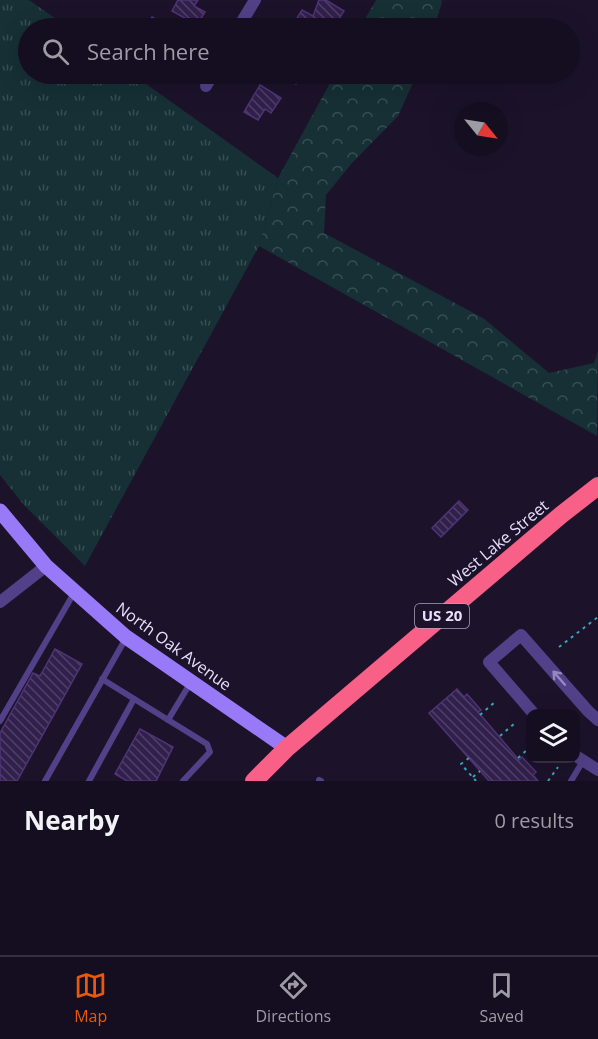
<!DOCTYPE html>
<html lang="en">
<head>
<meta charset="utf-8">
<style>
  :root { --surface:#150e20; --page:#221c2d; --text:#f1f3f6; --muted:#9d9ca5; --line:#342e3e; --accent:#ea580c }
  body { margin:0; font-family:"Open Sans",sans-serif; background:var(--page); color:var(--text) }
  .controls { position:absolute; right:18px; bottom:18px; display:grid; overflow:hidden; border-radius:12px; box-shadow:0 6px 24px #0002 }
  .controls button { width:54px; height:54px; display:grid; place-items:center; padding:0; border:0; border-bottom:2px solid var(--line); background:var(--surface); color:var(--text); font:30px sans-serif }
  .compass { position:absolute; left:454px; top:102px; width:54px; height:54px; border-radius:50%; background:var(--surface); box-shadow:0 6px 24px #0002; rotate:120deg }
  .list { margin:0; padding:0; list-style:none }
  h2 { display:flex; justify-content:space-between; align-items:center; height:78px; margin:0; padding:0 24px; font-size:26px }
  h2 small { font-size:20px; font-weight:400; color:var(--muted) }
  .icon { flex:none; width:33px; height:33px; fill:none; stroke:currentColor; stroke-width:2; stroke-linecap:round; stroke-linejoin:round }
  .map { position:relative; flex:none; width:598px; height:781px; overflow:hidden }
  .search { position:absolute; background:var(--surface); box-shadow:0 6px 24px #0002; left:18px; right:18px; top:18px; height:66px; display:flex; align-items:center; gap:15px; box-sizing:border-box; padding:0 21px; border-radius:33px; color:var(--muted); font-size:22px }
  .sheet { height:174px; background:var(--surface) }
  nav { display:flex; justify-content:space-around; align-items:center; box-sizing:border-box; height:84px; border-top:2px solid var(--line); background:var(--surface); font-size:16px; color:var(--muted) }
  nav a { display:grid; justify-items:center; gap:3px }
  nav .on { color:var(--accent) }
  .map>svg:first-child { display:block }
</style>
</head>
<body>
<div class="map">
<svg width="598" height="781" viewBox="0 0 598 781">
  <defs>
    <pattern id="grass-tufts" width="24" height="20" patternUnits="userSpaceOnUse" patternTransform="scale(1.5)"><rect width="24" height="20" fill="#163035"/><path d="M3 7l-1-3M5 7V3M7 7l1-3M15 17l-1-3M17 17v-4M19 17l1-3" fill="none" stroke="#384e53"/></pattern>
    <pattern id="forest-crowns" width="20" height="18" patternUnits="userSpaceOnUse" patternTransform="scale(1.5)"><rect width="20" height="18" fill="#163035"/><path d="M2 6a3 3 0 1 1 6 0M12 15a3 3 0 1 1 6 0" fill="none" stroke="#384e53"/></pattern>
    <pattern id="building-back-hatch" width="6" height="6" patternUnits="userSpaceOnUse" patternTransform="scale(1.5)"><rect width="6" height="6" fill="#32204c"/><path d="M-1 5l2 2M0 0l6 6M5-1l2 2" fill="none" stroke="#504067"/></pattern>
  </defs>
  <rect width="100%" height="100%" fill="#1c132b"/>
  <polygon fill="url(#grass-tufts)" points="0,0 29,0 69,28 28,28 28,74 132,74 278,178 259,246 85,566 23,504 0,475"/>
  <g fill="url(#forest-crowns)">
    <polygon points="376,0 441,0 442,2 434,28 360,28"/>
    <polygon points="335,74 417,74 398,116 352,163 326,195 324,233 483,318 549,373 594,363 598,351 597,436 259,246 278,178"/>
  </g>
  <g fill="url(#building-back-hatch)" stroke="#4f3376" stroke-width="1.5">
    <polygon points="178,0 198,0 194,6 205,12 197,25 172,11"/>
    <polygon points="319,0 326,0 344,11 333,28 303,28 294,23 302,10 313,16"/>
    <polygon points="152,17 172,28 145,28"/>
    <polygon points="277,74 302,74 296,84"/>
    <polygon points="260,85 281,98 271,113 265,109 258,120 244,112"/>
    <polygon points="459,501 468,510 441,537 432,528"/>
    <polygon points="55,649 82,664 17,781 0,781 0,733 33,673 40,676"/>
    <polygon points="457,689 464,697 467,694 481,710 478,712 519,760 522,757 536,772 533,775 538,781 489,781 429,713"/>
    <polygon points="140,729 173,747 156,781 127,781 115,774"/>
  </g>
  <g fill="none" stroke-linecap="round" stroke-linejoin="round">
    <g stroke="#37a5b9" stroke-width="2" stroke-dasharray="3 4.5" stroke-linecap="butt">
      <polyline points="559,647 598,617"/>
      <polyline points="480,715 496,701"/>
      <polyline points="500,736 515,723"/>
      <polyline points="469,758 461,764 476,781"/>
      <polyline points="518,758 530,747"/>
      <polyline points="473,777 480,771"/>
      <polyline points="548,781 558,767"/>
    </g>
    <g stroke="#524088" stroke-width="6">
      <polyline points="102,679 207,744 210,752 183,781"/>
      <polyline points="168,720 191,682"/>
      <polyline points="0,721 74,593"/>
      <polyline points="319,780 321,781"/>
      <polyline points="45,781 126,638"/>
      <polyline points="89,781 134,699"/>
      <polyline points="571,781 583,761"/>
    </g>
    <g stroke="#524088" stroke-width="12">
      <polyline points="238,28 255,0"/>
      <polyline points="206,86 213,74"/>
      <polyline points="0,602 46,566"/>
      <polyline points="534,714 489,662 521,635 588,711 598,720"/>
      <polyline points="576,756 598,770"/>
    </g>
    <polyline stroke="#987af9" stroke-width="15" points="0,511 46,566 126,637 287,748"/>
    <polyline stroke="#f86088" stroke-width="18" points="254,781 287,748 561,515 598,486"/>
  </g>
  <defs><path id="oneway-shaft" d="M-6 0H5M1.5-3L5.5 0L1.5 3" fill="none" stroke-width="1.6" stroke-linecap="round" stroke-linejoin="round" transform="scale(1.5)"/></defs>
  <use stroke="#9688bd" href="#oneway-shaft" transform="translate(559 678) rotate(-131)"/>
  <g text-anchor="middle" stroke-width="5" stroke-linejoin="round" paint-order="stroke">
    <rect fill="#1c132b" stroke="#aca2bf" stroke-width="1.5" x="415" y="604" width="54" height="24" rx="4.5"/>
    <g font-size="15" font-weight="bold" fill="#e9dffe">
      <text x="442" y="621">US 20</text>
    </g>
    <g font-size="16" fill="#e9dffe" stroke="#1c132b">
      <text transform="translate(498 543) rotate(-40)" y="6">West Lake Street</text>
      <text transform="translate(174 646) rotate(36)" y="6">North Oak Avenue</text>
    </g>
  </g>
</svg>
<div class="controls">
<button><svg class="icon" aria-label="layers" viewBox="0 0 24 24"><path d="M12 4l9 5-9 5-9-5zM3 14l9 5 9-5"/></svg></button>
</div>
<svg class="compass" viewBox="-18 -18 36 36"><path d="M0-13l5 13h-10z" fill="#e53935"/><path d="M0 13l5-13h-10z" fill="#9d9ca5"/></svg>
<div class="search"><svg class="icon" aria-label="search" viewBox="0 0 24 24"><circle cx="10" cy="10" r="6"/><path d="M15 15l6 6"/></svg>Search here</div>
</div>
<section class="sheet">
<h2>Nearby<small>0 results</small></h2>
<ul class="list">
</ul>
</section>
<nav>
<a class="on"><svg class="icon" aria-label="map" viewBox="0 0 24 24"><path d="M3 6l6-2 6 2 6-2v14l-6 2-6-2-6 2zM9 4v14M15 6v14"/></svg>Map</a>
<a><svg class="icon" aria-label="directions" viewBox="0 0 24 24"><path d="M12 3l9 9-9 9-9-9zM9 14v-3h6M13 9l2 2-2 2"/></svg>Directions</a>
<a><svg class="icon" aria-label="saved" viewBox="0 0 24 24"><path d="M7 4h10v16l-5-4-5 4z"/></svg>Saved</a>
</nav>
</body>
</html>
